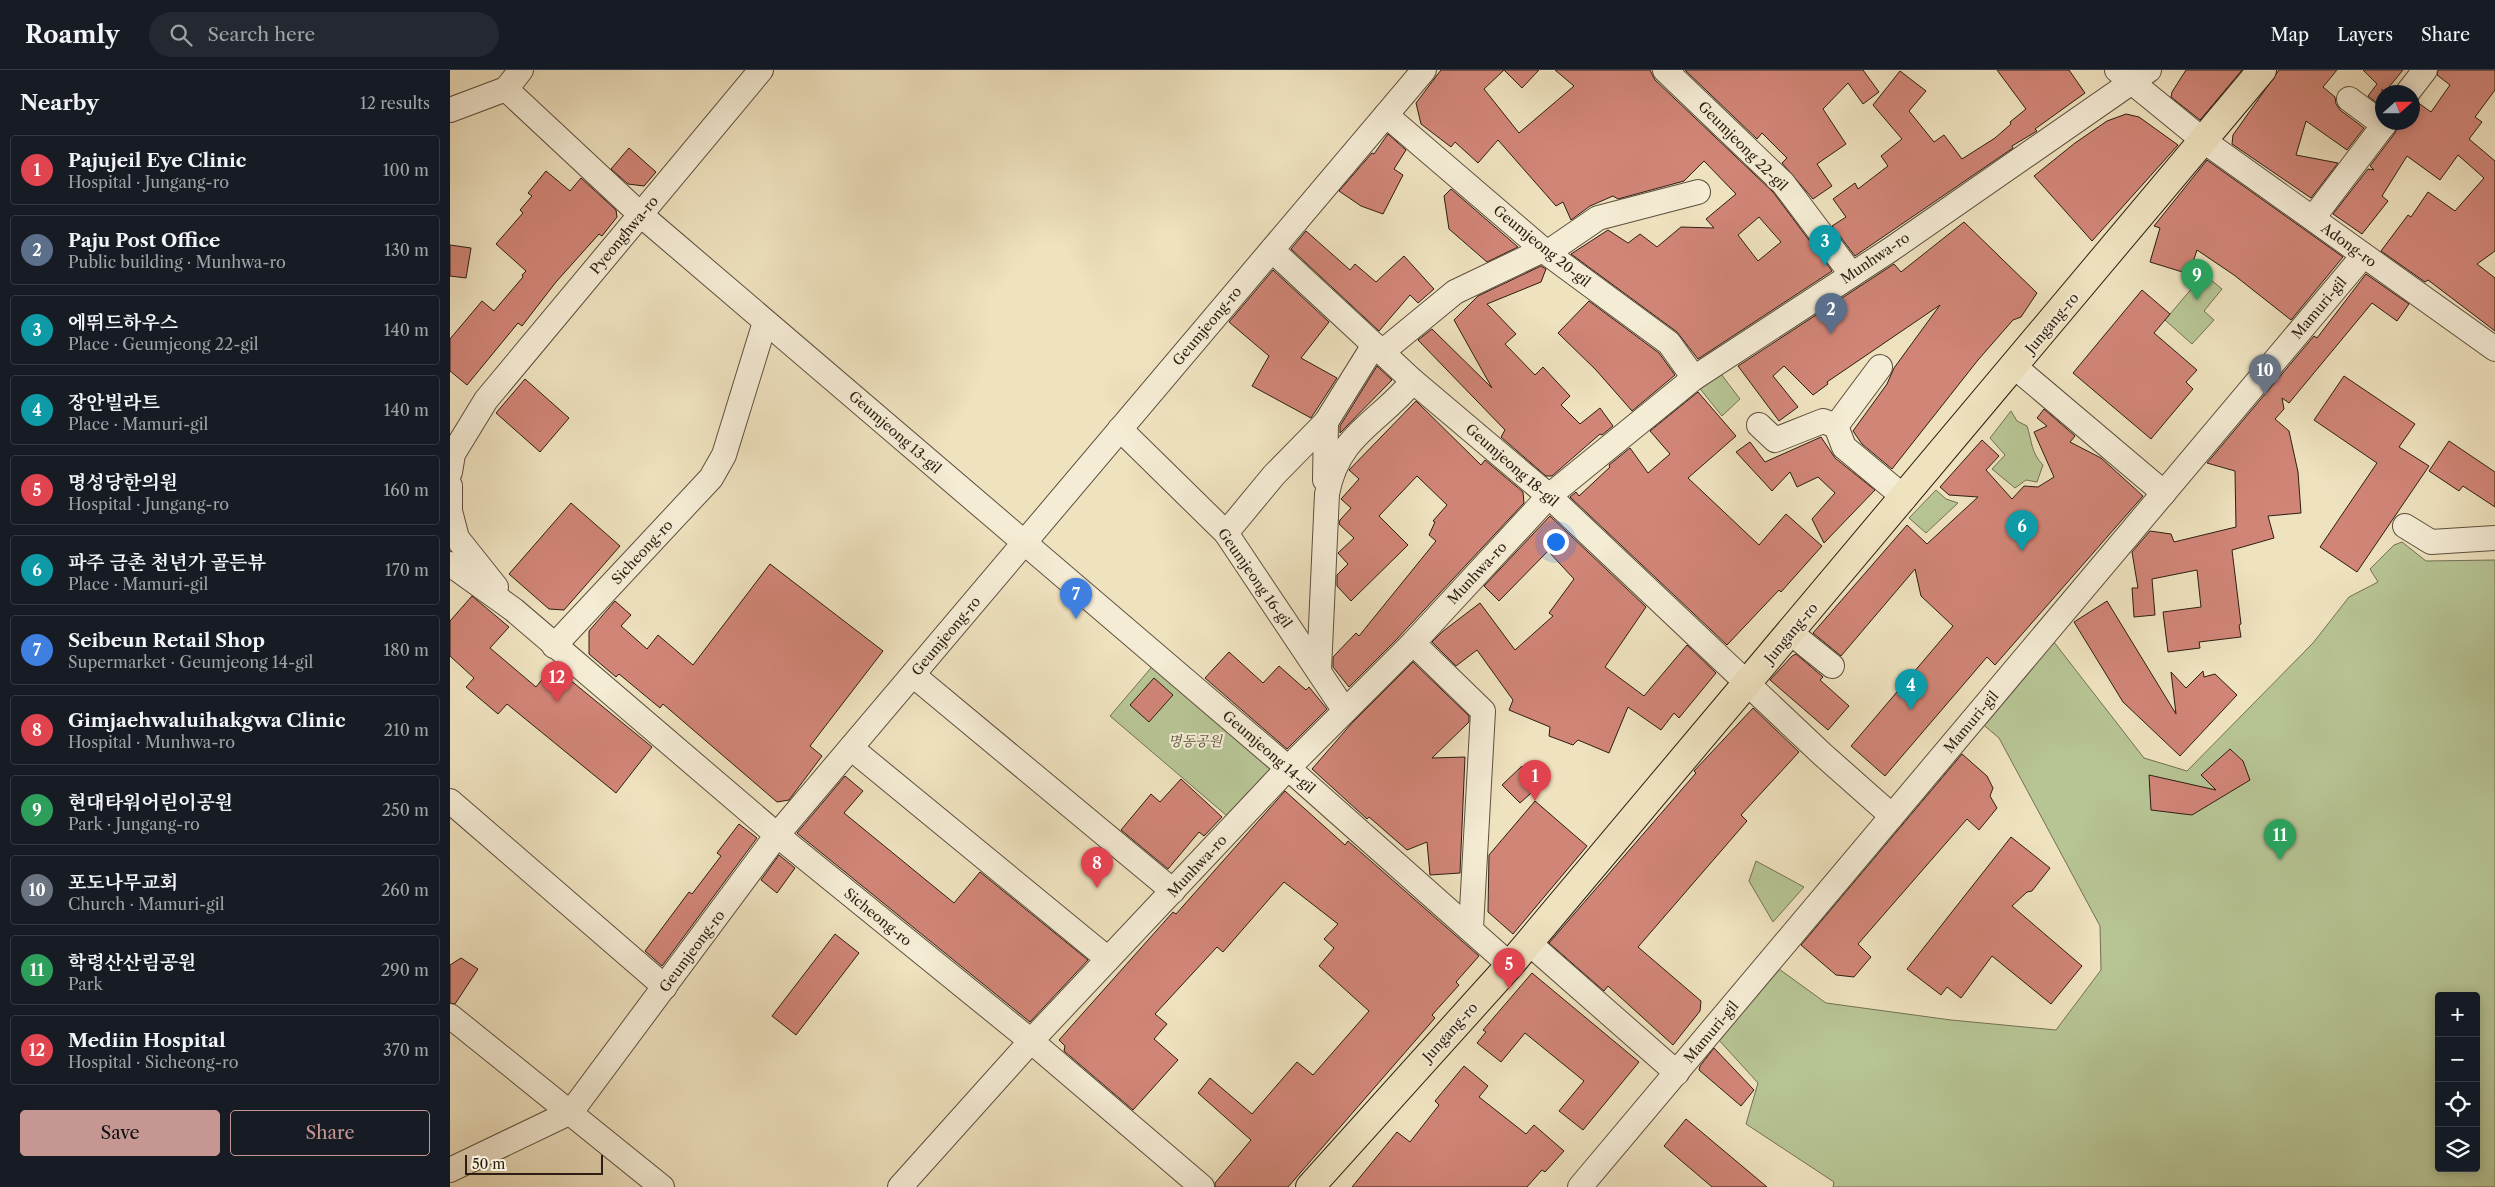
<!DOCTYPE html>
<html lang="en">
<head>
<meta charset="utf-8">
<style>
  :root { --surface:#171b24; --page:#242831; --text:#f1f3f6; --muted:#9ea1a6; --line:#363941; --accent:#c59692 }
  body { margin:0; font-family:"Libre Caslon Text","Noto Serif KR",serif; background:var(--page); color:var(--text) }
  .controls { position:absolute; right:15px; bottom:15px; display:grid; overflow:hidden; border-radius:5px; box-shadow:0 2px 12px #0003 }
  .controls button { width:45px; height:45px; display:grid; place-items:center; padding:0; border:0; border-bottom:1px solid var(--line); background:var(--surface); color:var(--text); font:25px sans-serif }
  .compass { position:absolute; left:1925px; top:15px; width:45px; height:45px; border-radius:50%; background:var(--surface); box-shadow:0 2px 12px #0003; rotate:69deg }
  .scale { position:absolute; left:15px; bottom:12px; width:138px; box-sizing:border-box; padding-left:5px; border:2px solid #2c1e12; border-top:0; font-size:14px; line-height:18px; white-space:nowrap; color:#2c1e12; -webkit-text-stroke:4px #f5ecd5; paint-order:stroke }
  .you { position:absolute; left:1105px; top:471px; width:18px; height:18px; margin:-12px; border:4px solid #fff; border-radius:50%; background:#1a73e8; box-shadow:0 0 0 8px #1a73e833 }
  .badge { display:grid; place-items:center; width:32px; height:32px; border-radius:50%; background:var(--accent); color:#fff; font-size:16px; font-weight:700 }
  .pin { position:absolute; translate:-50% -41px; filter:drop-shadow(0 1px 2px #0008) }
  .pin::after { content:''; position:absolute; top:26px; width:18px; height:15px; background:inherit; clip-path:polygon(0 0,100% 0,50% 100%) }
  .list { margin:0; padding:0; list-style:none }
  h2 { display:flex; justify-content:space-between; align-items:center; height:65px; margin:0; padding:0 20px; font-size:21px }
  h2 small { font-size:16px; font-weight:400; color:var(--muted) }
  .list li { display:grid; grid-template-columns:32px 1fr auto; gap:15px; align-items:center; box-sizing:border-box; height:70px; margin:0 10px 10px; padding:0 10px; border:1px solid var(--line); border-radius:5px }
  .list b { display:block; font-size:19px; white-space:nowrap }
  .list p { margin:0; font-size:16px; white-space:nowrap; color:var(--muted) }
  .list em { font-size:16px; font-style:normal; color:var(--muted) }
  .actions { display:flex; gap:10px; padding:15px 20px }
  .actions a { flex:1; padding:11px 0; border:1px solid var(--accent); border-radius:5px; text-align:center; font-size:18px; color:var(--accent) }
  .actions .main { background:var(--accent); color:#111 }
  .icon { flex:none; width:28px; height:28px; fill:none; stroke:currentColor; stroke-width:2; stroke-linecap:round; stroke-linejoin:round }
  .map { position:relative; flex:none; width:2045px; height:1117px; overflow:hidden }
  header { display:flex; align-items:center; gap:30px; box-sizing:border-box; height:70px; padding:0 25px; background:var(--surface); border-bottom:1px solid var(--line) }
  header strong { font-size:24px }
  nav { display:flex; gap:28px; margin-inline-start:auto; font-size:18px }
  .search { width:350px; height:45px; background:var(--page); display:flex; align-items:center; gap:12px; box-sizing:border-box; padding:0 18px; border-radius:28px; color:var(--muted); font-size:19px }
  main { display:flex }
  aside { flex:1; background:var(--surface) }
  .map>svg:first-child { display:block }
</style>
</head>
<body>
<header>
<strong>Roamly</strong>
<div class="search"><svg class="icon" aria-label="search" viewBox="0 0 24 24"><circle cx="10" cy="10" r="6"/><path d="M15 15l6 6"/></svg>Search here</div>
<nav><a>Map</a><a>Layers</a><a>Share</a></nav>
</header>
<main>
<aside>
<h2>Nearby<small>12 results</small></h2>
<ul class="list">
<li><span class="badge" style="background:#e0444e">1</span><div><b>Pajujeil Eye Clinic</b><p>Hospital · Jungang-ro</p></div><em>100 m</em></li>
<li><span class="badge" style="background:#5c6f8a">2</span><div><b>Paju Post Office</b><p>Public building · Munhwa-ro</p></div><em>130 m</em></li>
<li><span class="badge" style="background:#0f9aa8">3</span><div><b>에뛰드하우스</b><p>Place · Geumjeong 22-gil</p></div><em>140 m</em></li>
<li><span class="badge" style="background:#0f9aa8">4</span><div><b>장안빌라트</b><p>Place · Mamuri-gil</p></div><em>140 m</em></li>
<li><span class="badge" style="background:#e0444e">5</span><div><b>명성당한의원</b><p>Hospital · Jungang-ro</p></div><em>160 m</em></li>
<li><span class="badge" style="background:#0f9aa8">6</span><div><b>파주 금촌 천년가 골든뷰</b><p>Place · Mamuri-gil</p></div><em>170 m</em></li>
<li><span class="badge" style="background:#3f7fe0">7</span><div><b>Seibeun Retail Shop</b><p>Supermarket · Geumjeong 14-gil</p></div><em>180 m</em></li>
<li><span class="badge" style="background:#e0444e">8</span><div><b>Gimjaehwaluihakgwa Clinic</b><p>Hospital · Munhwa-ro</p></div><em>210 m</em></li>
<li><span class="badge" style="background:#2e9e5b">9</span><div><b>현대타워어린이공원</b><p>Park · Jungang-ro</p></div><em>250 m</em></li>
<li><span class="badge" style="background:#6b7280">10</span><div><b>포도나무교회</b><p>Church · Mamuri-gil</p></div><em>260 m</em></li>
<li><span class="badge" style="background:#2e9e5b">11</span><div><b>학령산산림공원</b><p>Park</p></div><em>290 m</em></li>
<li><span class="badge" style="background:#e0444e">12</span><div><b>Mediin Hospital</b><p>Hospital · Sicheong-ro</p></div><em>370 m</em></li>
</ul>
<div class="actions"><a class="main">Save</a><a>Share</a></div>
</aside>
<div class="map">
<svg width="2045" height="1117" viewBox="0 0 2045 1117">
  <rect width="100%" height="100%" fill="#efe2bf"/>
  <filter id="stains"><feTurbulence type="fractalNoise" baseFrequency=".004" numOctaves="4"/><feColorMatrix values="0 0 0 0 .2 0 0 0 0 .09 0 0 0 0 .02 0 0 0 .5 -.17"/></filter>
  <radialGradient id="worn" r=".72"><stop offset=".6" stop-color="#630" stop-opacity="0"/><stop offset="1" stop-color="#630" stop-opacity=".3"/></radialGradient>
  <g fill="#b7c494" stroke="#727153" fill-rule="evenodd">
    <polygon points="1754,204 1772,219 1754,241 1764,250 1742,274 1715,250"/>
    <polygon points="1268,300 1290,329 1272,346 1247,315"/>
    <path d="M 1561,341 L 1567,351 L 1577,356 C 1582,371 1581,383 1593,395 L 1587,412 L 1576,410 L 1565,418 L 1542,399 L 1555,385 L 1540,368 Z"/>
    <polygon points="1486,420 1496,429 1508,433 1476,463 1459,448"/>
    <path d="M 1952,472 L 1976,491 L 2045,490 L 2045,1117 L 1383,1117 L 1384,1112 L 1296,1054 L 1308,1013 L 1268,969 L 1329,899 L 1376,933 L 1501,950 L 1606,960 L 1651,900 L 1650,856 L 1549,668 L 1530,652 L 1600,567 L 1694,688 L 1737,701 L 1863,573 L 1899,527 L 1928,512 L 1920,499 L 1944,475 ZM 1989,926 L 2026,926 L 2026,1098 L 1989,1098 Z"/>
    <polygon points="706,592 829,697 783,751 660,646"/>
    <polygon points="1306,791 1354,817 1323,852 1299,811"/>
  </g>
  <g fill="#d18577" stroke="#2c1e12" fill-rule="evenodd">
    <path d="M 991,0 L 1054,0 L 1034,19 L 1069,63 L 1124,16 L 1105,0 L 1200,0 L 1205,10 L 1323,122 L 1382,201 L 1248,289 L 1227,262 L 1121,184 L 1158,160 L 1178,173 L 1190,164 L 1207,177 L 1231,157 L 1264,158 L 1256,149 L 1286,124 L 1254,91 L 1234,111 L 1168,129 L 1163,126 L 1140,136 L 1121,150 L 1113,132 L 1106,136 L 1048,70 L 1028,93 L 1005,72 L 1001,77 L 971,54 L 966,33 ZM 1309,147 L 1331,172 L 1308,191 L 1288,165 Z"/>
    <polygon points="1054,0 1089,0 1072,18"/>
    <polygon points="1235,0 1413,0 1429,22 1413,34 1398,13 1373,39 1396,74 1367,94 1382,116 1363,129 1332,93 1337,88 1312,63 1307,69"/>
    <polygon points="1547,0 1619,0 1635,23 1585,59 1587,61 1562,76 1563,78 1405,186 1382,156 1396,147 1383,129 1405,113 1408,119 1438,96 1431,86 1452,69 1423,35 1450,1 1476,21 1459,41 1484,72 1494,65 1512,89 1545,68 1561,54 1560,52 1576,39"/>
    <polygon points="1736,0 1792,0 1750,50 1721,27 1722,22"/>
    <polygon points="1829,0 1887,0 1873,17 1885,27 1886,34 1890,40 1914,58 1897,80 1856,51 1846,85 1888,93 1861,128 1782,74 1783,65"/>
    <polygon points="1913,0 1953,0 1935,22 1932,19 1932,37 1918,26 1927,14"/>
    <polygon points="1988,0 2045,0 2045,20 2025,47 2032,52 2019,69 2045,91 2045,181 2027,194 2045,208 2045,261 1978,210 1975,212 1931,181 1958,145 1961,147 1978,122 2005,141 2034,108 2008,85 1990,110 1957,86 1932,126 1938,131 1912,164 1883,144 1918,99 1924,100 1920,96 1945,63 1950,52 1962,52 1962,35 1967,32 1981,42 2000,15 1987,5"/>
    <polygon points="1676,44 1689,47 1728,75 1642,171 1584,106 1625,73 1657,51"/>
    <polygon points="938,64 956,80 944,99 953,105 933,144 911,136 889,121 922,83 924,84"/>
    <polygon points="179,78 206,102 194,116 178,114 161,99"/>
    <polygon points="1757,90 1893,187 1841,250 1784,205 1747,180 1739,204 1700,192 1710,158 1704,156"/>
    <polygon points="96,101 120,121 131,108 166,140 167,147 152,166 149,164 106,212 72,256 68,253 17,315 0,301 0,269 32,231 44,241 73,207 72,205 76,201 46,174 73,143 70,140 82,126 78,123"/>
    <polygon points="1001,119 1068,177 1037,192 999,159 994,126"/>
    <polygon points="1514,152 1587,223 1571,247 1563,250 1528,290 1442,399 1412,374 1403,361 1437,314 1444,298 1490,235 1377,312 1378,314 1363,325 1334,296 1323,306 1348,337 1329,351 1288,296 1444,194 1451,202"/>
    <polygon points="856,161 900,200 905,194 926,212 954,186 984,219 968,233 960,225 929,261 841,179"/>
    <polygon points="0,175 21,178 16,208 0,206"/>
    <polygon points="1091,196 1096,199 1091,212 1037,234 1066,264 1055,274 1085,305 1093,297 1120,326 1111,335 1130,354 1150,338 1163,356 1152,365 1150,364 1102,406 1096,406 1051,367 1055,360 968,270 982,259 1042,318 1004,250 1028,226"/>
    <polygon points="823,200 879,252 851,288 887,308 861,348 802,316 819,286 779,252"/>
    <polygon points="1916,204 1959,234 1947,251 1922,233 1839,333 1832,328 1834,339 1825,349 1839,361 1848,402 1851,443 1818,446 1824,468 1782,480 1791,554 1789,555 1791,567 1749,572 1750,578 1718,582 1713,542 1751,537 1747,500 1702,509 1705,545 1684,547 1682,518 1688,518 1682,482 1700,461 1721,464 1724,472 1786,457 1785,401 1757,393 1864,266 1867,268"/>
    <polygon points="1692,220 1720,244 1704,263 1747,300 1736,312 1743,319 1701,369 1623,303"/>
    <polygon points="1139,231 1209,283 1225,305 1182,341 1146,300 1108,263"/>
    <polygon points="927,296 942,310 890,363 890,356"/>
    <polygon points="1894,306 1965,354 1949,377 1979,396 1907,502 1870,477 1927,393 1864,350"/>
    <polygon points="75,309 119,348 90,382 46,343"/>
    <polygon points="1248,322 1286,366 1238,408 1309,475 1336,444 1372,476 1331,522 1329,520 1277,575 1120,427 1126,422 1129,426 1160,397 1159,395 1180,378 1198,403 1220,384 1200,361"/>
    <polygon points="966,331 1031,395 1035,390 1073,422 1074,433 945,571 899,617 883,597 883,587 906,563 909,566 986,471 979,465 985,452 983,451 997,435 967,406 929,446 958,475 901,531 887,516 887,505 898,494 888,483 904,468 889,454 890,450 901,438 891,429 909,409 899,400"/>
    <polygon points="1594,339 1625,366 1620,372 1651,388 1693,426 1545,595 1537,587 1435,706 1401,676 1503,556 1471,526 1465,499 1391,586 1363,563 1457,455 1477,474 1528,427 1499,425 1490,417 1532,370 1549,386 1536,400 1562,429 1574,416 1588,417 1604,407 1584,362 1597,356 1587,348"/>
    <polygon points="1371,367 1385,388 1425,420 1374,473 1362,449 1385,423 1368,407 1347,417 1340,402 1322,421 1286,382 1300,372 1315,392"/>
    <polygon points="1999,371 2045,402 2045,437 2013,416 2009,421 1979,401"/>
    <polygon points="121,433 170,476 114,540 99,539 59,504"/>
    <polygon points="1100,446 1196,537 1155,597 1194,626 1237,575 1266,603 1229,648 1224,643 1211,660 1178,637 1159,683 1128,670 1123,675 1099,666 1100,657 1059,640 1063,630 1027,580 1006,596 982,572 992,562 1030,533 1065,580 1103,546 1099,543 1124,509 1098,481 1049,531 1034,516"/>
    <polygon points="320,494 433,581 360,676 372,686 339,730 327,732 213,634 210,638 169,604 166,607 139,584 139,561 165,531 181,545 171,556 197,579 208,565 243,595"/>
    <polygon points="22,526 59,557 40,578 86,617 103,596 202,677 166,723 57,634 48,644 16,617 24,608 0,586 0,551"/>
    <polygon points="1657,531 1726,644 1721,602 1736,618 1753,601 1754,607 1765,604 1787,625 1730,686 1673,632 1624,552"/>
    <polygon points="779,582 813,613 829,596 856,620 859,617 877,639 837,679 755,608"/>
    <polygon points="1346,584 1373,607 1370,610 1399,636 1378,660 1320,610 1342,586"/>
    <polygon points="963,592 1019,646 1019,652 982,688 1015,687 1010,803 980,805 977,772 957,780 919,747 917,749 862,699 902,653"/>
    <polygon points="704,608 723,625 699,652 680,635"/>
    <polygon points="1303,638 1349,682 1291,745 1297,751 1188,877 1251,931 1250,941 1223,975 1158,916 1154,921 1099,873 1246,703 1244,701"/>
    <polygon points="1780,679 1793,691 1800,710 1742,745 1701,740 1699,705 1766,720 1751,705"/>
    <polygon points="1512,684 1537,706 1543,718 1540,726 1547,738 1529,760 1517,749 1408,874 1421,887 1404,907 1386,905 1351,875"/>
    <polygon points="1072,696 1090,715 1070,733 1052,715"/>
    <polygon points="395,706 413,721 394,743 504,833 530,802 638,890 580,952 347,763"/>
    <polygon points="731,709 772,747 754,766 749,762 718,799 671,760 701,724 710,732"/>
    <polygon points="835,721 895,775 898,771 1029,886 1006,912 1009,915 982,945 985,948 838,1117 765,1117 765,1113 801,1070 748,1023 760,1008 802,1044 847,992 863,1005 919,941 869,896 884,878 874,869 888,854 834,812 773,882 767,877 705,944 717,954 704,969 728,990 683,1040 614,981 615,976 609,970 723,842 726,844"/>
    <polygon points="1085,731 1137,776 1063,864 1038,842 1039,785"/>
    <polygon points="289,754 307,768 212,896 195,881 239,822 242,824 271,786 267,783"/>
    <polygon points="1561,767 1600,798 1582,821 1577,822 1562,836 1632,896 1601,934 1542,886 1511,928 1497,917 1491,925 1457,899"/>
    <polygon points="329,785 345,798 327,823 311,810"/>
    <polygon points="385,864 409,883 346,965 322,946"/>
    <polygon points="11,888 28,899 5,934 0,933 0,895"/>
    <polygon points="1082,903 1189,992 1133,1060 1109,1041 1134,1011 1075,963 1051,992 1027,973 1036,962 1033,960"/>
    <polygon points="1264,978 1304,1020 1291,1036 1249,1000 1250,996"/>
    <polygon points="1014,996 1038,1016 1029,1027 1076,1064 1084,1055 1114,1081 1095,1102 1092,1100 1077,1117 902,1117 947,1062 960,1072 989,1035 985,1031"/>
    <polygon points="1236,1049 1317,1117 1262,1117 1214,1076"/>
  </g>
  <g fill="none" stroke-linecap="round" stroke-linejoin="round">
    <g stroke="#5d4f3d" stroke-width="26">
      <g id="minor">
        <polyline points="1215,0 1333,113 1402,205"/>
        <polyline points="1667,0 1754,71 2045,279"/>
        <polyline points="56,19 191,145 838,698 1060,895"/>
        <polyline points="1958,22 1975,0"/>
        <polyline points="1899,29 1934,55"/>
        <polyline points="0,40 56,19 71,0"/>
        <polyline points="936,45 1097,183 1219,273 1244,308"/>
        <polyline points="1863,148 1936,52"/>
        <polyline points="822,180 963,311 1099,426 1372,684 1442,746"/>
        <polyline points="1097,183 1148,148 1248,122"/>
        <polyline points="932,282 1005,222 1093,180"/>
        <polyline points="1430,297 1386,356 1394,377 1455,428"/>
        <polyline points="1565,297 1714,423"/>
        <polyline points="1309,355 1325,370 1373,351 1386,356"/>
        <polyline points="670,359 776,463 895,641"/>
        <polyline points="0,402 3,384 36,330 311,0"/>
        <polyline points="875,410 876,352 924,275"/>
        <polyline points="0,416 0,440"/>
        <polyline points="0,441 7,468 46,517"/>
        <polyline points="1955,456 1981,472 2045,468"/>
        <polyline points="776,463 824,405 876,352"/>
        <polyline points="0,494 64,540 327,765 581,971 752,1117"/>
        <polyline points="1341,563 1382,596"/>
        <polyline points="963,573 1033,641 1021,858"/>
        <polyline points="104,576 261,408 274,385 315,252"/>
        <path d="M 869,600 L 877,424 C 888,364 929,353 963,311"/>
        <polyline points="463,605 723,821"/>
        <polyline points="401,678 658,889"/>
        <polyline points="0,731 215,917"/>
        <polyline points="1079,873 1227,1003"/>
        <polyline points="0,946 212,1117"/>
        <polyline points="0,1100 121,1042 327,765 974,0"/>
        <polyline points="450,1117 581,971 838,698 963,573 1099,426 1244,308 1440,180 1699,0"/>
        <polyline points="1130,1117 1913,186"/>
      </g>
    </g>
    <g stroke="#2c1e12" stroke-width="30">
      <polyline id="major" points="860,1117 1060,895 1812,0"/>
    </g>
    <use href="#minor" stroke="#f5ecd5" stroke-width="24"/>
    <use href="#major" stroke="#efe2bf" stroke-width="28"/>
  </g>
  <g text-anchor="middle" stroke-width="4.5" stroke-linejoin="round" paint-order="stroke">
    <g font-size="14" fill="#2c1e12" stroke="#f5ecd5">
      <text transform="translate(1293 76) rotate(45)" y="5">Geumjeong 22-gil</text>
      <text transform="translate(174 165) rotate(-50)" y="5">Pyeonghwa-ro</text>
      <text transform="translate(1899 175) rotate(36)" y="5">Adong-ro</text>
      <text transform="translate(1092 176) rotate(39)" y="5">Geumjeong 20-gil</text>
      <text transform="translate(1425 188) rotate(-34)" y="5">Munhwa-ro</text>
      <text transform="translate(1869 238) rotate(-50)" y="5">Mamuri-gil</text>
      <text transform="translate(1602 253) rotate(-50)" y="5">Jungang-ro</text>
      <text transform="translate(757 256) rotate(-50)" y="5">Geumjeong-ro</text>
      <text transform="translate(445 362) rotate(41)" y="5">Geumjeong 13-gil</text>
      <text transform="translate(1062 395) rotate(41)" y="5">Geumjeong 18-gil</text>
      <text transform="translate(192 482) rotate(-47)" y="5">Sicheong-ro</text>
      <text transform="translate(1027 503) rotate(-47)" y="5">Munhwa-ro</text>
      <text transform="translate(805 508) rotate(55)" y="5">Geumjeong 16-gil</text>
      <text transform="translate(1341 563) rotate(-50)" y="5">Jungang-ro</text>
      <text transform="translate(496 566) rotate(-50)" y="5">Geumjeong-ro</text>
      <text transform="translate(1521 652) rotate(-50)" y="5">Mamuri-gil</text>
      <text transform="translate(819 682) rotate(41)" y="5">Geumjeong 14-gil</text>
      <text transform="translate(747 796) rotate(-47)" y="5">Munhwa-ro</text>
      <text transform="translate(428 847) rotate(39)" y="5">Sicheong-ro</text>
      <text transform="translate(242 881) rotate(-53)" y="5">Geumjeong-ro</text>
      <text transform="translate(1000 962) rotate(-48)" y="5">Jungang-ro</text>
      <text transform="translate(1261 962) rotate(-50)" y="5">Mamuri-gil</text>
    </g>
    <g font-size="14" font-style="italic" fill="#565039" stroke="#f5ecd5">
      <text x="745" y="676">명동공원</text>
    </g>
  </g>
  <rect width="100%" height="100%" filter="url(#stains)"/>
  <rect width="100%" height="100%" fill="url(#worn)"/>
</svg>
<div class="controls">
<button>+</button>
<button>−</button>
<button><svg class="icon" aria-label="locate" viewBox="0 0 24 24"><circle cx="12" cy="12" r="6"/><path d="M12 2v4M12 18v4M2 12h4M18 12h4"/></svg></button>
<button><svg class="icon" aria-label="layers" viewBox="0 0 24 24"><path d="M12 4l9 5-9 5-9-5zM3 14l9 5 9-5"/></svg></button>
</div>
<svg class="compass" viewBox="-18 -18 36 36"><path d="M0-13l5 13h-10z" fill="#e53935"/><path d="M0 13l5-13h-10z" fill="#9ea1a6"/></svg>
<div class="scale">50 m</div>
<div class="you"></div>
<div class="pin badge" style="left:1085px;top:731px;background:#e0444e">1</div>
<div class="pin badge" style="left:1381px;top:264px;background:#5c6f8a">2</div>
<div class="pin badge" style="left:1375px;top:196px;background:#0f9aa8">3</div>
<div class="pin badge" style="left:1461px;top:640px;background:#0f9aa8">4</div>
<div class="pin badge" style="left:1059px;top:919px;background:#e0444e">5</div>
<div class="pin badge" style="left:1572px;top:481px;background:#0f9aa8">6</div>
<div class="pin badge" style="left:626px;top:549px;background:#3f7fe0">7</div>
<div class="pin badge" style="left:647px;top:818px;background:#e0444e">8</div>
<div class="pin badge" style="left:1747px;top:230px;background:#2e9e5b">9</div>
<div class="pin badge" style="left:1815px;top:325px;background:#6b7280">10</div>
<div class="pin badge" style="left:1830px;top:790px;background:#2e9e5b">11</div>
<div class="pin badge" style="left:107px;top:632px;background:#e0444e">12</div>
</div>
</main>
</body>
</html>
